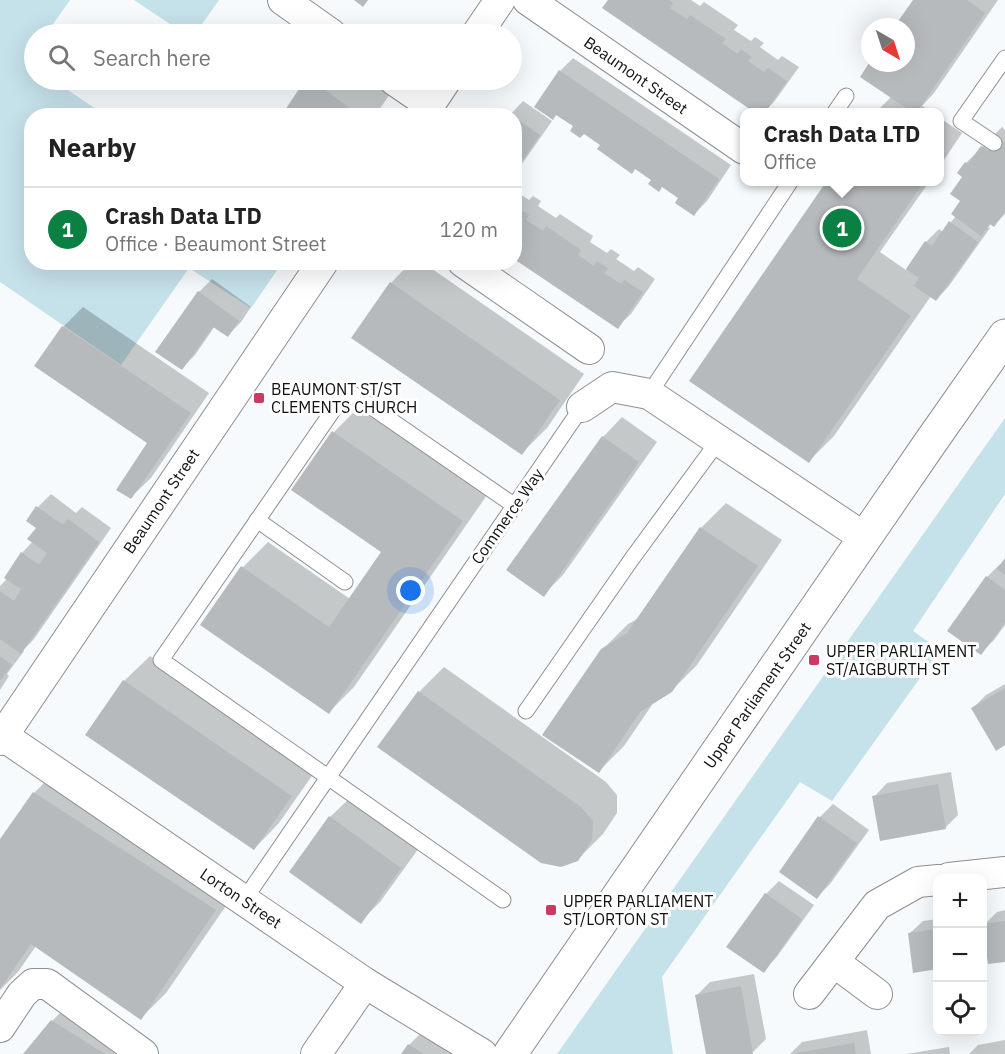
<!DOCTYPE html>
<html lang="en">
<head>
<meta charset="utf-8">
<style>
  :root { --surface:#fff; --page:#f2f2f2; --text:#222; --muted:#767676; --line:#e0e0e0; --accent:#0b8043 }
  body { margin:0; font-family:"IBM Plex Sans",sans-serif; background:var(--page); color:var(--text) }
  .controls { position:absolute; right:18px; bottom:18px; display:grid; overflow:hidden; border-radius:12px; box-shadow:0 6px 24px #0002 }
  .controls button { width:54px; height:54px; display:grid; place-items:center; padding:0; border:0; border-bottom:2px solid var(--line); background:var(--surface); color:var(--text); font:30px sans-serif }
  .compass { position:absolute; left:861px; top:18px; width:54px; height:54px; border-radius:50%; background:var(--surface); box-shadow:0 6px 24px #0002; rotate:141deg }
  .you { position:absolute; left:411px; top:591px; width:21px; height:21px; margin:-15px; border:4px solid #fff; border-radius:50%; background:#1a73e8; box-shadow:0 0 0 9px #1a73e833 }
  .badge { display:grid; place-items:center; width:39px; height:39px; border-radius:50%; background:var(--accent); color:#fff; font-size:20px; font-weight:700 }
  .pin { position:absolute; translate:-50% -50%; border:3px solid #fff; box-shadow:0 2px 6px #0006 }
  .popup { position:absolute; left:740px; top:108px; width:204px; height:78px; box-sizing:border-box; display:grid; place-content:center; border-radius:12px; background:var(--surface); filter:drop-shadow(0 2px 4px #0005); font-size:20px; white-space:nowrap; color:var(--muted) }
  .popup b { font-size:22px; color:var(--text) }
  .popup::after { content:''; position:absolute; left:50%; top:100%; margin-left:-12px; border:12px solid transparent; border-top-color:var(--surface) }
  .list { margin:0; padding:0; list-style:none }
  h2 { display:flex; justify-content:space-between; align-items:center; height:78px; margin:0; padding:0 24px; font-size:26px }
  h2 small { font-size:20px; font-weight:400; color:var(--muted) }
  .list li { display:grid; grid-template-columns:39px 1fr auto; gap:18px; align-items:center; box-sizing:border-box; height:84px; padding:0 24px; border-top:2px solid var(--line) }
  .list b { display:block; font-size:22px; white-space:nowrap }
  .list p { margin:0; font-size:20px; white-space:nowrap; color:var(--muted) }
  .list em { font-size:20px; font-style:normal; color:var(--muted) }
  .icon { flex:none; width:33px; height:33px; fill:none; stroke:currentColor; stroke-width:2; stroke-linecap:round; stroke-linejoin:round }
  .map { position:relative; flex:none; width:1005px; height:1054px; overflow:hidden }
  .search { position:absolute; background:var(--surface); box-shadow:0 6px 24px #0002; left:24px; top:24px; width:498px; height:66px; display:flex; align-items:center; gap:15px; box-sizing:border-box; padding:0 21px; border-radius:33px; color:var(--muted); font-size:22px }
  .panel { position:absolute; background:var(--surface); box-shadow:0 6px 24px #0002; left:24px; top:108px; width:498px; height:162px; border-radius:24px }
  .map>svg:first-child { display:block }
</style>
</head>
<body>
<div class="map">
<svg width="1005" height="1054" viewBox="0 0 1005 1054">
  <rect width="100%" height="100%" fill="#f7fafc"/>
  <g fill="#c5e1ea">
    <polygon points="0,0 70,0 46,34 34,34 34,52 28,62 34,67 34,80 53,80 105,115 32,116 32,262 282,263 251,308 189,268 121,365 0,282"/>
    <polygon points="134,0 219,0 195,34 185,34"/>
    <polygon points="1005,418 1005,494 913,631 940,650 832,801 800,782 662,977 673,1054 557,1054"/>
  </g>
  <g fill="#0003">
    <polygon points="610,0 691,0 700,6 704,2 738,25 734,30 751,41 755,37 764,43 760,47 778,60 782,56 799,67 774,102 764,112 757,112 604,8"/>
    <polygon points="914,0 998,0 934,93 922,106 932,112 876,112 891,97 871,63 906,63 906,27 896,27"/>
    <polygon points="573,58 731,165 707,201 694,214 680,198 575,126 557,114 537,106 560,71"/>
    <polygon points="307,80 371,80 390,94 375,116 283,116"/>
    <polygon points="523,101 552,121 524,161 514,171 514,116 509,116"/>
    <polygon points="940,118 962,133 940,166"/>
    <polygon points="1002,127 1005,130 1005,214 994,225 991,224 988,227 990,228 949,286 936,300 931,296 834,436 809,461 791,234 828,182 929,182 880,252 906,270 926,242 939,229 943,232 956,216 963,201 965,176 959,173 966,163"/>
    <polygon points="514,190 529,200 533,196 541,201 538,206 556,218 560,214 593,236 590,242 607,253 611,249 620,255 616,259 634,271 638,267 655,279 631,314 617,327 514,257"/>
    <polygon points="411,262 422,262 584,374 547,428 522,453 391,283"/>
    <polygon points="212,279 251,307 241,322 228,335 215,326 195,355 182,368 199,292"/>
    <polygon points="83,307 209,393 151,478 131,497 149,443 36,366 63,327"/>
    <polygon points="359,407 487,495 354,687 329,712 202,625 243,567 268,542 350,599 383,551 293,489 334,432"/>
    <polygon points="622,417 657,442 563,575 543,595 603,437"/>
    <polygon points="51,494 76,513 82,507 111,528 34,639 23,650 24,651 7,674 9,676 0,690 0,586 8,578 6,577 22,553 33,541 38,527 38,507"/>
    <polygon points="726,503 782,540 697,665 671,691 654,702 624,746 599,771 602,650 628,624 641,617 701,528"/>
    <polygon points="1005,561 1005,625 994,640 981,653 987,577 1000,564 1002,565"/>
    <polygon points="150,656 316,770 279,823 254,849 124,681"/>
    <polygon points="444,667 606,782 617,795 617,813 603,834 578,859 419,692"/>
    <polygon points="1005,684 1005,744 973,708 986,695"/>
    <polygon points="59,768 241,884 166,993 141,1018 36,946 18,972 0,990 0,842 34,793"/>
    <polygon points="951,772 958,815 945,828 874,797 887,783"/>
    <polygon points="350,798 419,848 380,902 360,922 330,817"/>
    <polygon points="833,804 869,830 830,884 817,897 820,817"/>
    <polygon points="779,881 814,905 776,958 763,971 766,894"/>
    <polygon points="1005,910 1005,960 984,925 997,912"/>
    <polygon points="938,919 938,968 909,934 923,921"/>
    <polygon points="754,974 766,1039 753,1052 745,1054 708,1054 697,995 710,982"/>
    <polygon points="72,1001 147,1054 25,1054 52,1021"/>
    <polygon points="435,1019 468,1054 403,1054 410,1044"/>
    <polygon points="867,1030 871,1054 790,1054 802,1042"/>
    <polygon points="1005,1040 1005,1054 969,1054 978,1045"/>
    <polygon points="949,1047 950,1054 906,1054"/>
  </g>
  <g fill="#b7babc">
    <polygon points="354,0 368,0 363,7"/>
    <polygon points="608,0 669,0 673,3 670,8 687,19 690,15 726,39 722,43 738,54 741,49 752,57 748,61 764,72 768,68 787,81 765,112 754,112 602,8"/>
    <polygon points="913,0 967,0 985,13 917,112 912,112 860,77 869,63 906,63 906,27 894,27"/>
    <polygon points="559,70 719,179 694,216 675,203 678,198 662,187 659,192 648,184 651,180 635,169 632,174 597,149 600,145 584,134 580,138 570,131 573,126 556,115 553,120 534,107"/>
    <polygon points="305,80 312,80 360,116 281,116"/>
    <polygon points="514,117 540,135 514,172"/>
    <polygon points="998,138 1005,143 1005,212 994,227 990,224 981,236 951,214 960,201 950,194 962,177 957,173 965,162 968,164 981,146 988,151"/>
    <polygon points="826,182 924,182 857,279 911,316 809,463 689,381"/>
    <polygon points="519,208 529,215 526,220 543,231 546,226 581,250 578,255 594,266 597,261 608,268 604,273 621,284 624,280 643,292 618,329 514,259 514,212 516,212"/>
    <polygon points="949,221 978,242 936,301 914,286 919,278 906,269 925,241 932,246"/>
    <polygon points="390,282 560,400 522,455 351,338"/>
    <polygon points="198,291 239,321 228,337 213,327 182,370 155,352"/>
    <polygon points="62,326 191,413 131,499 116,490 147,443 34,366"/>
    <polygon points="332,431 463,521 329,714 200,625 241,566 329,627 381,552 291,490"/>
    <polygon points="602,436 639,462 544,597 506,570"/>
    <polygon points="36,506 63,525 68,519 99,542 21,654 0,639 0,591 14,601 21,589 4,578 21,552 39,565 47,553 27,539 36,528 26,521"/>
    <polygon points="700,527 758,566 672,692 640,712 599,773 542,735 601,649 627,633"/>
    <polygon points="1005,558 1005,575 997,569"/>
    <polygon points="986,576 1005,590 1005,623 981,655 947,631"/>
    <polygon points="0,656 12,665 0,681"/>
    <polygon points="123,680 292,796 254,850 85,735"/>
    <polygon points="1005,688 1005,745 996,751 971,708"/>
    <polygon points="418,691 581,807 593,821 592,840 578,861 561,867 541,863 377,747"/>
    <polygon points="938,784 946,829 880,841 872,796"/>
    <polygon points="33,792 216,910 141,1020 31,944 0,989 0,839"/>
    <polygon points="329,816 401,868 361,924 289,872"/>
    <polygon points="818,816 857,843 817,899 779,872"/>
    <polygon points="765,893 802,919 764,973 726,947"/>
    <polygon points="1005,921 1005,962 988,964 982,924"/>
    <polygon points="938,929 938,969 913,973 908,933"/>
    <polygon points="741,986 753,1054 706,1054 695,995"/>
    <polygon points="51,1020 105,1054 23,1054"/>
    <polygon points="854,1043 856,1054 796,1054 796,1053"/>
    <polygon points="408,1044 424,1054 401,1054"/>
  </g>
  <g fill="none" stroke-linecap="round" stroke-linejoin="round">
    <g stroke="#8d9091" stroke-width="17">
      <g id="lane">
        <polyline points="835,112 846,96"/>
        <polyline points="994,143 961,121 1005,58"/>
        <polyline points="649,394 790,182"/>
        <polyline points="257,520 345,582"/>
        <polyline points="526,711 631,560 719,440"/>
        <polyline points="244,900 582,407"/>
        <polyline points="503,900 161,660 347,390 515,506"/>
      </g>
    </g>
    <g stroke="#8d9091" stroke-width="32">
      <g id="street">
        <polyline points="283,0 331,34"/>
        <polyline points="528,0 744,149"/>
        <polyline points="477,34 500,0"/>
        <polyline points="394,80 429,104"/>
        <polyline points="422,116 446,80"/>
        <polyline points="463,262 589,349"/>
        <polyline points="582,407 612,387 649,394 865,538"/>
        <polyline points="3,736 365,983 482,1054"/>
        <polyline points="0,740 323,262"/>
        <polyline points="949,878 1005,872"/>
        <polyline points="834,962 877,994"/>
        <polyline points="809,994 877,905 918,882 938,880"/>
        <polyline points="0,1027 22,994 33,984 47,984 143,1054"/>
        <polyline points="316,1054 365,983"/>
      </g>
    </g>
    <g stroke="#8d9091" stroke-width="35">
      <polyline id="highway" points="510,1054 930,443 1005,336"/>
    </g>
    <use href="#lane" stroke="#fff" stroke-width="15"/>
    <use href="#street" stroke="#fff" stroke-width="30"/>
    <use href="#highway" stroke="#fff" stroke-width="33"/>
  </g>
  <g fill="#ca3b62" stroke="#fff" stroke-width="2">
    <rect x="253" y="392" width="12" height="12" rx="3"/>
    <rect x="808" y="654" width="12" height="12" rx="3"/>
    <rect x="545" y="904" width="12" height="12" rx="3"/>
  </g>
  <g text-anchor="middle" stroke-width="6" stroke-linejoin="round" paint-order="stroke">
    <g font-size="16" fill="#111213" stroke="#fff">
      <text transform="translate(636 75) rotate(35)" y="6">Beaumont Street</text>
      <text transform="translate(161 501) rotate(-56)" y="6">Beaumont Street</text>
      <text transform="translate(507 516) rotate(-55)" y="6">Commerce Way</text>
      <text transform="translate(757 695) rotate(-55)" y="6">Upper Parliament Street</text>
      <text transform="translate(241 898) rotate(34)" y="6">Lorton Street</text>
    </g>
    <g font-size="16" fill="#111213" stroke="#fff" text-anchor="start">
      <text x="271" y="395">BEAUMONT ST/ST<tspan x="271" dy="18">CLEMENTS CHURCH</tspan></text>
      <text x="826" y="657">UPPER PARLIAMENT<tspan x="826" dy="18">ST/AIGBURTH ST</tspan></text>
      <text x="563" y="907">UPPER PARLIAMENT<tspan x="563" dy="18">ST/LORTON ST</tspan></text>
    </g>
  </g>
</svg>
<div class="controls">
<button>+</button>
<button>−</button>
<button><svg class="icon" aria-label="locate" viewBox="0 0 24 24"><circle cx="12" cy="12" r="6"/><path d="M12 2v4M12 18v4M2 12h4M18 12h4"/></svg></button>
</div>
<svg class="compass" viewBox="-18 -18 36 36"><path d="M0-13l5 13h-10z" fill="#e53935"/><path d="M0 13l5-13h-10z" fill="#767676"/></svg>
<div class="you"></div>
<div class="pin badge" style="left:842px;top:228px">1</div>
<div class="popup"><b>Crash Data LTD</b>Office</div>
<div class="search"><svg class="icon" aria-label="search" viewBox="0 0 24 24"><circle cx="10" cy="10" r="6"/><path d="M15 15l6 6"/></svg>Search here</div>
<section class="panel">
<h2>Nearby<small></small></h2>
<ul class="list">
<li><span class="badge">1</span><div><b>Crash Data LTD</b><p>Office · Beaumont Street</p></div><em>120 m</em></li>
</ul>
</section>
</div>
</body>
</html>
